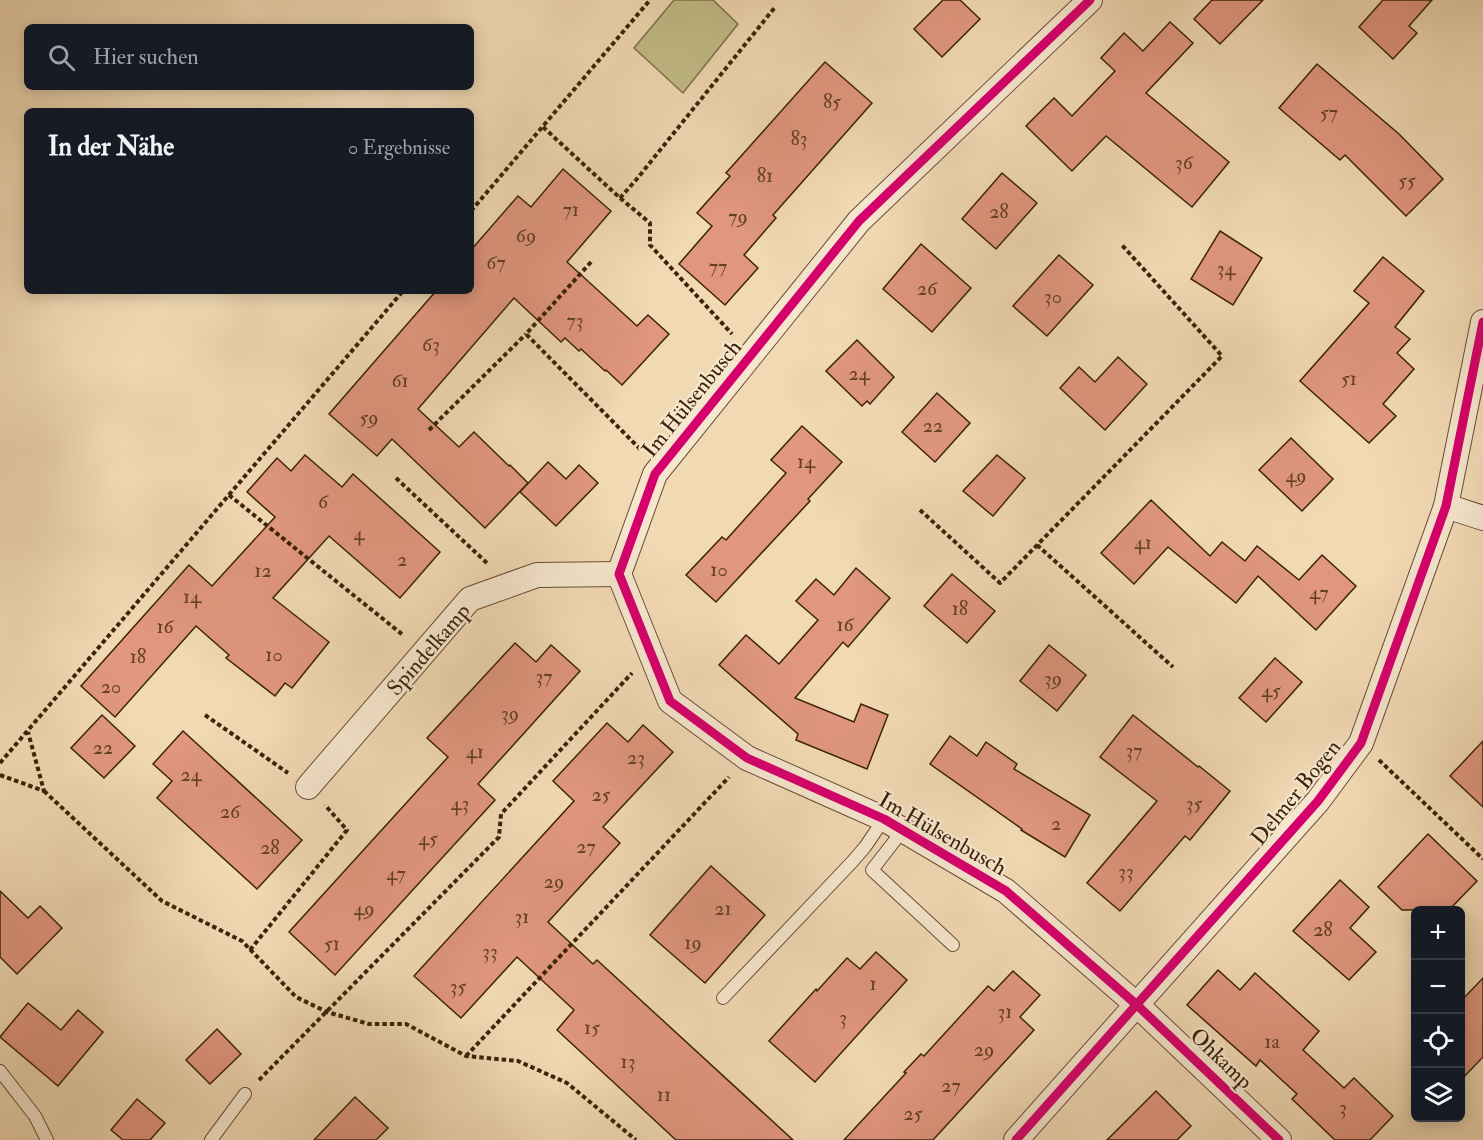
<!DOCTYPE html>
<html lang="de">
<head>
<meta charset="utf-8">
<style>
  :root { --surface:#171b24; --page:#20242c; --text:#f1f3f6; --muted:#9ea1a6; --line:#363941 }
  body { margin:0; font-family:"IM FELL Double Pica",serif; background:var(--page); color:var(--text) }
  .controls { position:absolute; right:18px; bottom:18px; display:grid; overflow:hidden; border-radius:9px; box-shadow:0 3px 15px #0003 }
  .controls button { width:54px; height:54px; display:grid; place-items:center; padding:0; border:0; border-bottom:2px solid var(--line); background:var(--surface); color:var(--text); font:30px sans-serif }
  .list { margin:0; padding:0; list-style:none }
  h2 { display:flex; justify-content:space-between; align-items:center; height:78px; margin:0; padding:0 24px; font-size:26px }
  h2 small { font-size:20px; font-weight:400; color:var(--muted) }
  .icon { flex:none; width:33px; height:33px; fill:none; stroke:currentColor; stroke-width:2; stroke-linecap:round; stroke-linejoin:round }
  .map { position:relative; flex:none; width:1483px; height:1140px; overflow:hidden }
  .search { position:absolute; background:var(--surface); box-shadow:0 3px 15px #0003; left:24px; top:24px; width:450px; height:66px; display:flex; align-items:center; gap:15px; box-sizing:border-box; padding:0 21px; border-radius:9px; color:var(--muted); font-size:22px }
  .panel { position:absolute; background:var(--surface); box-shadow:0 3px 15px #0003; left:24px; top:108px; width:450px; height:186px; border-radius:9px }
  .map>svg:first-child { display:block }
</style>
</head>
<body>
<div class="map">
<svg width="1483" height="1140" viewBox="0 0 1483 1140">
  <rect width="100%" height="100%" fill="#f1d9b4"/>
  <filter id="stains"><feTurbulence type="fractalNoise" baseFrequency=".00333" numOctaves="4"/><feColorMatrix values="0 0 0 0 .2 0 0 0 0 .09 0 0 0 0 .02 0 0 0 .5 -.17"/></filter>
  <radialGradient id="worn" r=".72"><stop offset=".6" stop-color="#630" stop-opacity="0"/><stop offset="1" stop-color="#630" stop-opacity=".3"/></radialGradient>
  <polygon fill="#c2bc87" stroke="#7e7048" stroke-width="1.5" points="674,0 713,0 738,24 683,93 634,48"/>
  <g fill="#e0967f" stroke="#3b2309" stroke-width="1.5">
    <polygon points="943,0 960,0 980,19 942,57 914,29"/>
    <polygon points="1212,0 1263,0 1220,44 1194,19"/>
    <polygon points="1383,0 1432,0 1409,26 1417,33 1393,59 1359,27"/>
    <polygon points="1170,22 1193,43 1146,93 1229,162 1192,207 1106,136 1072,171 1026,126 1054,98 1072,116 1115,71 1101,58 1124,33 1143,51"/>
    <polygon points="825,62 872,103 773,215 776,218 744,255 758,268 725,305 679,264 712,226 697,213 730,176 726,173"/>
    <polygon points="1317,64 1399,134 1443,179 1406,216 1345,155 1340,160 1279,108"/>
    <polygon points="563,169 611,211 567,262 637,326 648,315 669,334 622,385 606,370 605,371 581,349 579,351 565,338 561,342 514,298 418,409 459,447 474,432 509,466 510,465 528,483 485,528 392,439 377,456 329,414 436,291 471,291 471,250 518,196 531,207"/>
    <polygon points="1002,173 1037,203 996,249 962,219"/>
    <polygon points="1220,231 1262,258 1233,305 1191,279"/>
    <polygon points="921,244 971,288 932,332 883,289"/>
    <polygon points="1059,255 1093,285 1047,336 1013,306"/>
    <polygon points="1383,257 1424,291 1395,327 1410,339 1397,353 1414,369 1383,404 1396,416 1369,443 1300,381 1369,303 1354,291"/>
    <polygon points="857,340 894,377 870,404 867,401 862,406 826,371"/>
    <polygon points="1118,357 1147,384 1105,430 1060,388 1079,367 1095,382"/>
    <polygon points="937,393 970,423 935,462 902,432"/>
    <polygon points="802,426 842,462 808,499 810,501 716,602 686,575 722,537 726,540 786,473 771,460"/>
    <polygon points="1291,438 1333,479 1302,511 1259,470"/>
    <polygon points="305,455 342,487 353,474 440,552 400,598 329,536 273,598 329,642 292,688 285,683 275,696 226,658 229,655 196,626 115,717 81,686 189,565 212,586 275,517 247,492 277,458 291,471"/>
    <polygon points="997,455 1025,478 993,516 963,491"/>
    <polygon points="548,462 566,479 579,465 598,483 556,526 520,492"/>
    <polygon points="1151,500 1210,556 1222,542 1245,561 1257,546 1299,580 1322,555 1356,586 1316,630 1258,576 1236,603 1168,547 1134,584 1101,553"/>
    <polygon points="856,568 890,598 848,647 843,642 795,698 854,722 861,704 888,715 867,769 796,740 798,734 719,665 746,635 779,664 818,620 796,601 816,579 834,595"/>
    <polygon points="952,574 995,611 967,643 924,606"/>
    <polygon points="515,643 536,662 551,645 580,671 478,784 495,800 335,975 289,932 448,757 427,738"/>
    <polygon points="1049,645 1086,675 1057,711 1020,681"/>
    <polygon points="1275,658 1302,682 1266,722 1239,698"/>
    <polygon points="102,715 135,746 104,778 71,748"/>
    <polygon points="1133,715 1198,767 1199,766 1230,791 1190,840 1185,836 1120,911 1087,883 1157,801 1100,757"/>
    <polygon points="607,723 628,742 643,725 673,752 603,827 620,843 548,922 593,964 597,960 793,1140 676,1140 557,1030 574,1010 517,957 461,1018 414,976 574,801 553,781"/>
    <polygon points="183,731 302,840 257,889 157,798 172,781 153,764"/>
    <polygon points="950,736 977,756 986,742 1017,764 1014,769 1090,815 1065,857 1021,830 1022,829 930,764"/>
    <polygon points="1483,741 1483,807 1450,776"/>
    <polygon points="1428,834 1477,881 1449,910 1402,910 1378,887"/>
    <polygon points="711,866 765,915 705,983 650,935"/>
    <polygon points="1340,880 1369,907 1350,928 1376,952 1349,980 1293,931"/>
    <polygon points="0,891 28,918 40,906 62,928 17,974 0,957"/>
    <polygon points="876,952 907,980 815,1082 769,1041 816,989 817,991 847,958 860,969"/>
    <polygon points="1218,970 1240,990 1255,973 1319,1031 1303,1050 1344,1088 1354,1078 1393,1116 1370,1140 1335,1140 1292,1099 1297,1094 1260,1060 1256,1066 1187,1005"/>
    <polygon points="1013,971 1040,995 1020,1017 1034,1030 933,1140 844,1140 906,1073 904,1072 921,1054 924,1056 988,986 994,991"/>
    <polygon points="1483,978 1483,1057 1461,1080 1461,1001"/>
    <polygon points="28,1003 61,1030 78,1010 103,1032 58,1086 0,1037"/>
    <polygon points="217,1029 241,1054 210,1084 186,1060"/>
    <polygon points="1156,1091 1191,1126 1177,1140 1107,1140"/>
    <polygon points="355,1097 388,1128 376,1140 314,1140"/>
    <polygon points="137,1099 165,1123 150,1140 123,1140 111,1130"/>
  </g>
  <g fill="none" stroke-linecap="round" stroke-linejoin="round">
    <g stroke="#685034" stroke-width="14">
      <g id="lane">
        <polyline points="903,830 872,870 953,945"/>
        <polyline points="723,998 852,862 865,847 884,819"/>
        <polyline points="0,1071 35,1116 47,1140"/>
        <polyline points="211,1140 245,1094"/>
      </g>
    </g>
    <g stroke="#685034" stroke-width="26">
      <g id="street">
        <polyline points="1090,0 859,221 655,474 619,574 670,701 747,758 884,819 1006,891 1137,1005 1279,1140"/>
        <polyline points="1446,506 1483,518"/>
        <polyline points="308,787 470,599 537,575 619,574"/>
        <polyline points="1016,1140 1318,801 1361,743 1446,506 1483,322"/>
      </g>
    </g>
    <g stroke="#3b2309" stroke-width="4" stroke-dasharray="4.5 3" stroke-linecap="butt">
      <polyline points="543,127 620,198 650,223 650,245 732,334"/>
      <polyline points="620,198 636,180 776,6"/>
      <polyline points="471,211 650,0"/>
      <polyline points="591,262 526,334 641,450"/>
      <polyline points="429,430 526,334"/>
      <polyline points="396,478 488,564"/>
      <polyline points="229,495 403,635"/>
      <polyline points="920,510 1000,583 1222,356 1121,244"/>
      <polyline points="1037,545 1173,667"/>
      <polyline points="205,715 288,773"/>
      <polyline points="1379,760 1483,859"/>
      <polyline points="0,763 403,291"/>
      <polyline points="0,775 44,791 28,732"/>
      <polyline points="44,791 162,901 242,941 296,997 327,1012 369,1024 406,1024 466,1056 518,1061 567,1083 636,1140"/>
      <polyline points="250,950 347,830 325,805"/>
      <polyline points="466,1056 729,777"/>
      <polyline points="259,1080 499,837 501,814 632,673"/>
    </g>
    <use href="#lane" stroke="#f6e6ce" stroke-width="12"/>
    <use href="#street" stroke="#f6e6ce" stroke-width="24"/>
    <g stroke="#f6e6ce" stroke-width="13">
      <g id="cycleway">
        <polyline points="1090,0 859,221 655,474 619,574 670,701 747,758 884,819 1006,891 1137,1005 1279,1140"/>
        <polyline points="1016,1140 1318,801 1361,743 1446,506 1483,322"/>
      </g>
    </g>
    <use href="#cycleway" stroke="#d6006c" stroke-width="9"/>
  </g>
  <g text-anchor="middle" stroke-width="4.5" stroke-linejoin="round" paint-order="stroke">
    <g font-size="20" fill="#644026">
      <text x="832" y="108">85</text>
      <text x="1329" y="119">57</text>
      <text x="799" y="145">83</text>
      <text x="1184" y="169">36</text>
      <text x="765" y="182">81</text>
      <text x="1407" y="187">55</text>
      <text x="571" y="216">71</text>
      <text x="999" y="218">28</text>
      <text x="738" y="223">79</text>
      <text x="526" y="242">69</text>
      <text x="496" y="269">67</text>
      <text x="718" y="273">77</text>
      <text x="1226" y="275">34</text>
      <text x="927" y="295">26</text>
      <text x="1053" y="303">30</text>
      <text x="575" y="327">73</text>
      <text x="431" y="351">63</text>
      <text x="859" y="380">24</text>
      <text x="1349" y="385">51</text>
      <text x="400" y="387">61</text>
      <text x="369" y="424">59</text>
      <text x="933" y="432">22</text>
      <text x="806" y="468">14</text>
      <text x="1296" y="482">49</text>
      <text x="323" y="508">6</text>
      <text x="359" y="540">4</text>
      <text x="1143" y="549">41</text>
      <text x="402" y="566">2</text>
      <text x="719" y="576">10</text>
      <text x="263" y="577">12</text>
      <text x="1319" y="599">47</text>
      <text x="192" y="603">14</text>
      <text x="960" y="615">18</text>
      <text x="845" y="631">16</text>
      <text x="165" y="633">16</text>
      <text x="274" y="661">10</text>
      <text x="138" y="663">18</text>
      <text x="544" y="683">37</text>
      <text x="1053" y="685">39</text>
      <text x="111" y="693">20</text>
      <text x="1271" y="697">45</text>
      <text x="510" y="720">39</text>
      <text x="103" y="754">22</text>
      <text x="1134" y="757">37</text>
      <text x="475" y="758">41</text>
      <text x="636" y="764">23</text>
      <text x="191" y="781">24</text>
      <text x="601" y="801">25</text>
      <text x="460" y="810">43</text>
      <text x="1194" y="810">35</text>
      <text x="230" y="818">26</text>
      <text x="1056" y="830">2</text>
      <text x="428" y="845">45</text>
      <text x="586" y="853">27</text>
      <text x="270" y="854">28</text>
      <text x="1126" y="878">33</text>
      <text x="396" y="880">47</text>
      <text x="554" y="888">29</text>
      <text x="364" y="915">49</text>
      <text x="723" y="915">21</text>
      <text x="522" y="923">31</text>
      <text x="1323" y="936">28</text>
      <text x="693" y="949">19</text>
      <text x="332" y="950">51</text>
      <text x="490" y="958">33</text>
      <text x="873" y="990">1</text>
      <text x="458" y="993">35</text>
      <text x="1005" y="1018">31</text>
      <text x="843" y="1024">3</text>
      <text x="592" y="1034">15</text>
      <text x="1272" y="1048">1a</text>
      <text x="984" y="1056">29</text>
      <text x="628" y="1068">13</text>
      <text x="951" y="1092">27</text>
      <text x="664" y="1101">11</text>
      <text x="1343" y="1114">3</text>
      <text x="913" y="1120">25</text>
    </g>
    <g font-size="22" fill="#3b2309" stroke="#f6e6ce">
      <text transform="translate(691 398) rotate(-51)" y="8">Im Hülsenbusch</text>
      <text transform="translate(428 649) rotate(-49)" y="8">Spindelkamp</text>
      <text transform="translate(1295 792) rotate(-51)" y="8">Delmer Bogen</text>
      <text transform="translate(943 833) rotate(30)" y="8">Im Hülsenbusch</text>
      <text transform="translate(1222 1058) rotate(44)" y="8">Ohkamp</text>
    </g>
  </g>
  <rect width="100%" height="100%" filter="url(#stains)"/>
  <rect width="100%" height="100%" fill="url(#worn)"/>
</svg>
<div class="controls">
<button>+</button>
<button>−</button>
<button><svg class="icon" aria-label="locate" viewBox="0 0 24 24"><circle cx="12" cy="12" r="6"/><path d="M12 2v4M12 18v4M2 12h4M18 12h4"/></svg></button>
<button><svg class="icon" aria-label="layers" viewBox="0 0 24 24"><path d="M12 4l9 5-9 5-9-5zM3 14l9 5 9-5"/></svg></button>
</div>
<div class="search"><svg class="icon" aria-label="search" viewBox="0 0 24 24"><circle cx="10" cy="10" r="6"/><path d="M15 15l6 6"/></svg>Hier suchen</div>
<section class="panel">
<h2>In der Nähe<small>0 Ergebnisse</small></h2>
<ul class="list">
</ul>
</section>
</div>
</body>
</html>
